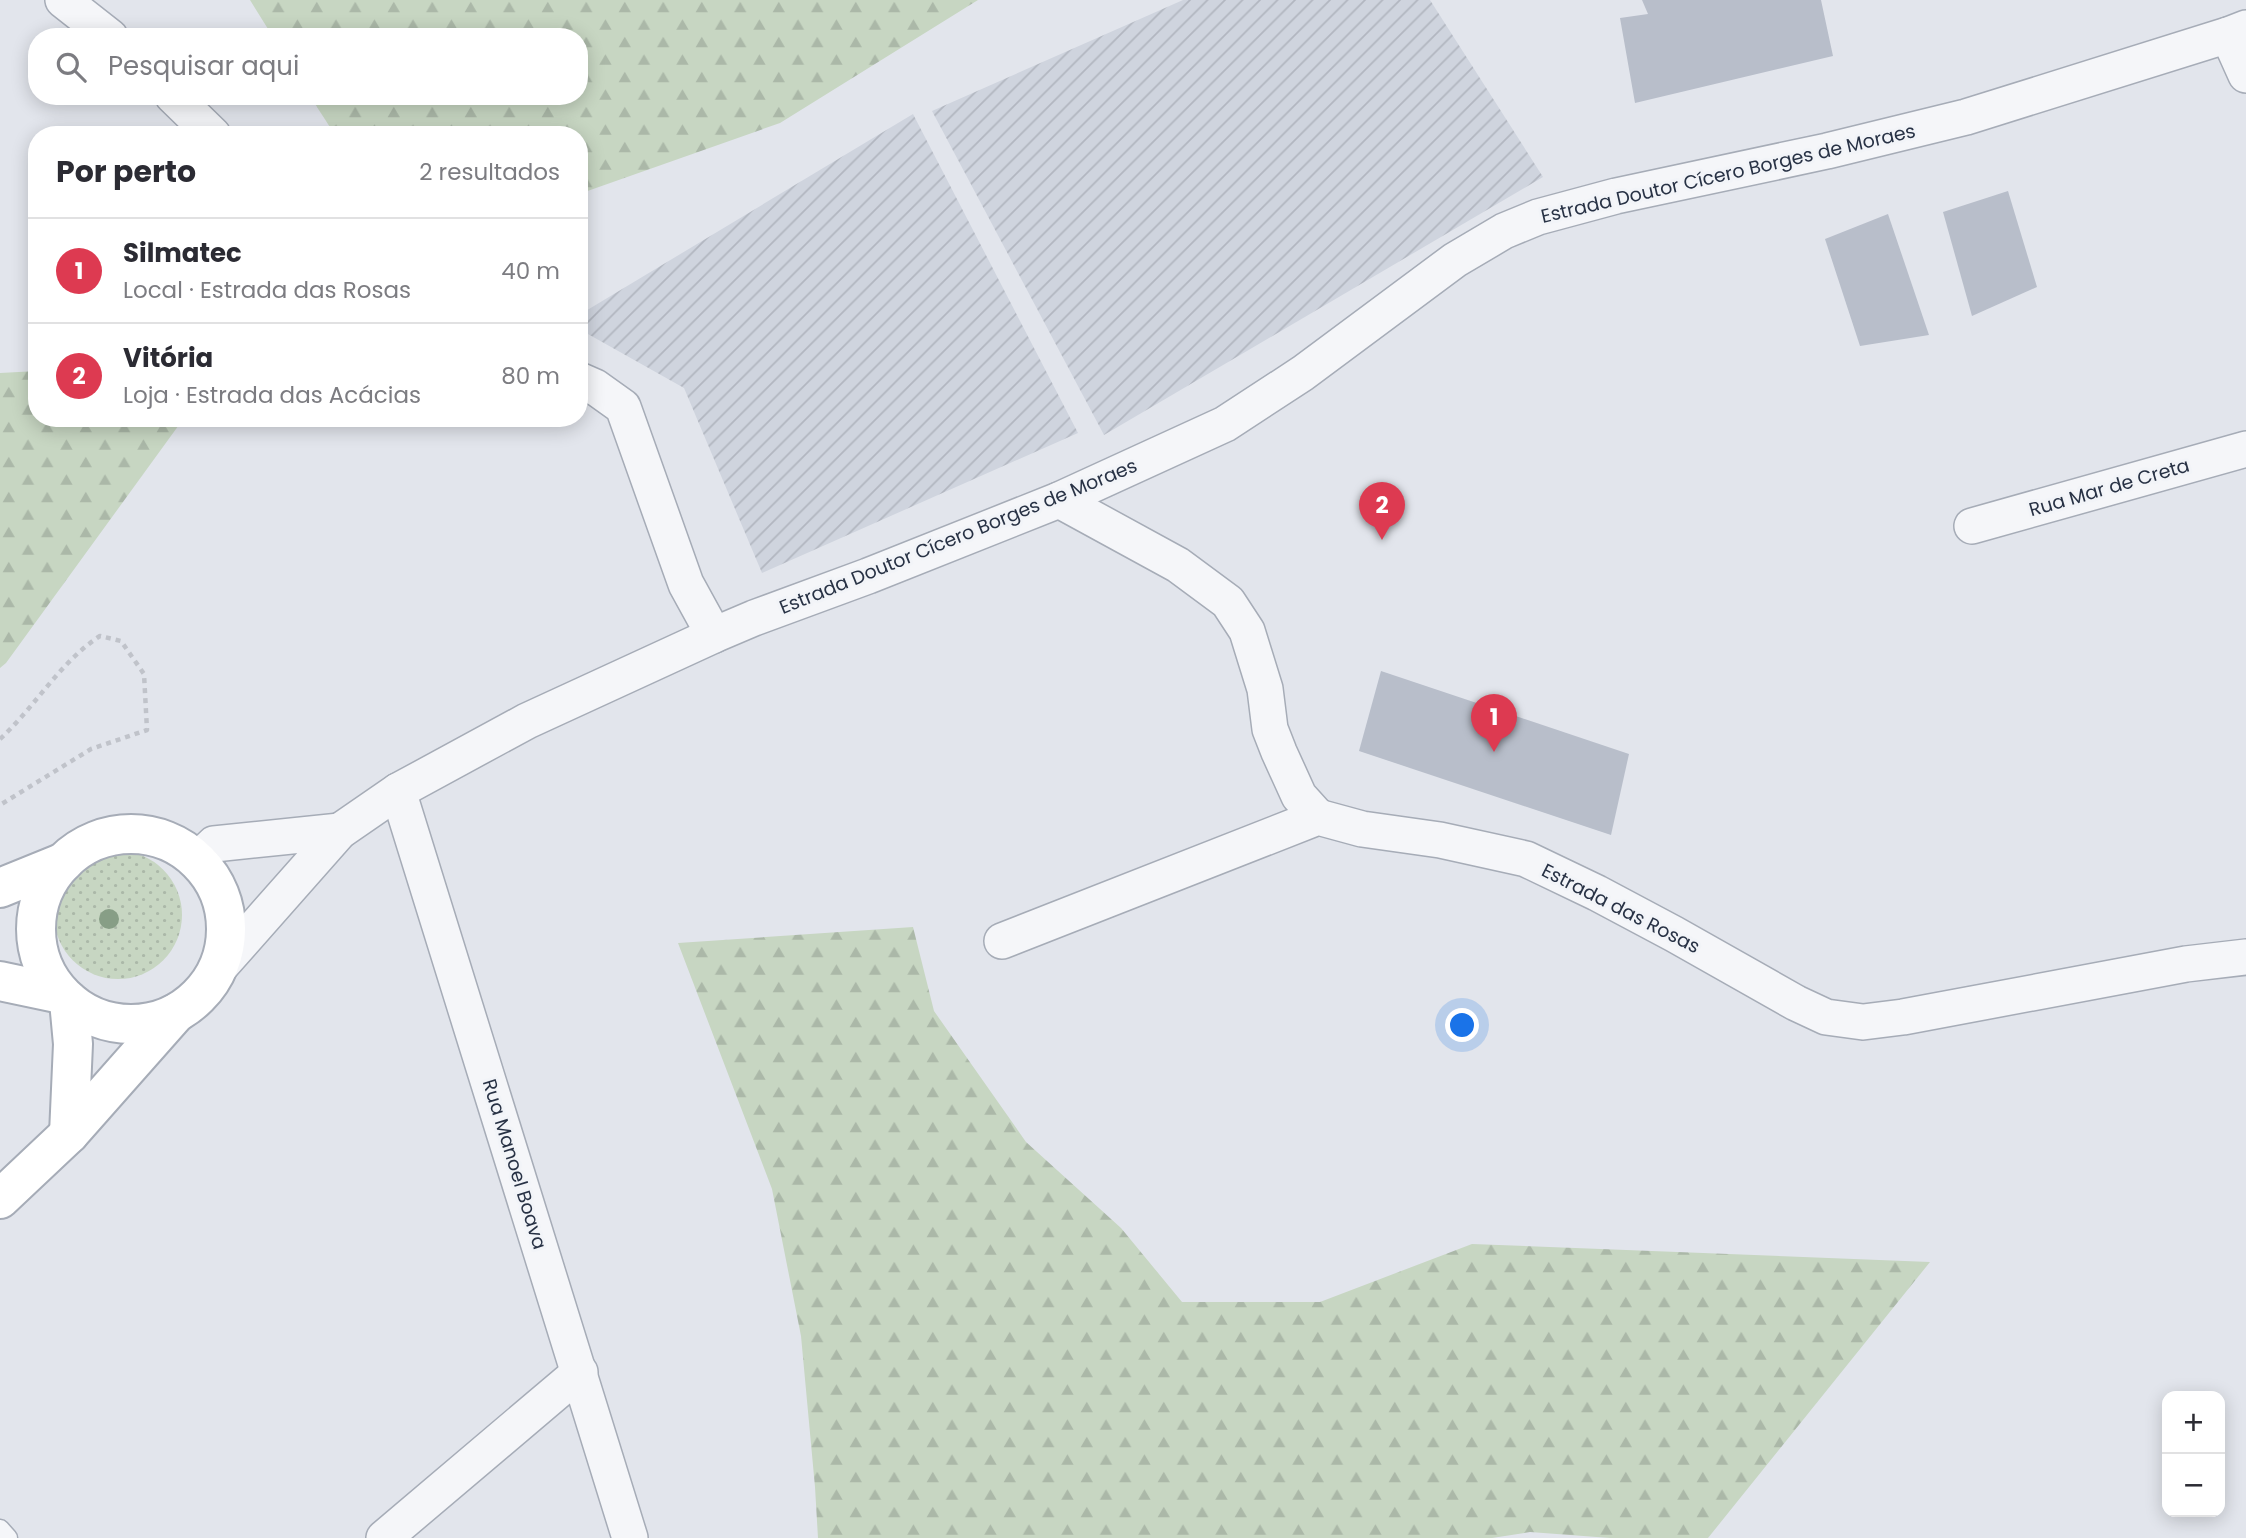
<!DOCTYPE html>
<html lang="pt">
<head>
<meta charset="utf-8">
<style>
  :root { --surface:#fff; --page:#f2f2f3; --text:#2b2b33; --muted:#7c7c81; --line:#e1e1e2; --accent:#dd3a51 }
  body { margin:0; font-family:Poppins,sans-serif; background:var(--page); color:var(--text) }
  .controls { position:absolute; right:21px; bottom:21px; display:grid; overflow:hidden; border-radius:14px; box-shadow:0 4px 18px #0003 }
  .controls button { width:63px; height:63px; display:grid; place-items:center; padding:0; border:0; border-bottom:2px solid var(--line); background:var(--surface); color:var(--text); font:35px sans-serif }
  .you { position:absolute; left:1463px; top:1026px; width:24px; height:24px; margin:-18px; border:5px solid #fff; border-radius:50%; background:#1a73e8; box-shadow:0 0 0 10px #1a73e833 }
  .badge { display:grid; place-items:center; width:46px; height:46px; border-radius:50%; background:var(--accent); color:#fff; font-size:23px; font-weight:700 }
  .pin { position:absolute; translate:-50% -58px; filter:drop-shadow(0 2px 4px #0008) }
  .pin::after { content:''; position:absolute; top:37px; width:24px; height:21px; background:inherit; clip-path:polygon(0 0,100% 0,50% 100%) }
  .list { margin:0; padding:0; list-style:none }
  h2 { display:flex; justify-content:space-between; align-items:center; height:91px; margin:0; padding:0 28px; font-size:30px }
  h2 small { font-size:23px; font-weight:400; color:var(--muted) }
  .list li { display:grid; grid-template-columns:46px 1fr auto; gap:21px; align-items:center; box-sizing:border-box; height:105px; padding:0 28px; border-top:2px solid var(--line) }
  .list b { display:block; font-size:26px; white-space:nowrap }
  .list p { margin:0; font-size:23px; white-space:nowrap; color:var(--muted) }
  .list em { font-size:23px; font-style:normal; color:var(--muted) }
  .icon { flex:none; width:38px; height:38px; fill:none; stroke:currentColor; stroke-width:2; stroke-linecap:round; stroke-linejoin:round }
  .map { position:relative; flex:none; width:2246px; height:1538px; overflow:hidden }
  .search { position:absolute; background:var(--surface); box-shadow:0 4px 18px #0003; left:28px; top:28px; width:560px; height:77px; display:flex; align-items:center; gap:18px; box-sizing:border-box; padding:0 24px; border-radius:28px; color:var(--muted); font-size:26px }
  .panel { position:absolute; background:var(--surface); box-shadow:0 4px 18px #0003; left:28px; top:126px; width:560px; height:301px; border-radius:28px }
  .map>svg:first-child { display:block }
</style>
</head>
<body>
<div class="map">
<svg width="2246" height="1538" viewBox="0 0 2246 1538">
  <defs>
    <pattern id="industrial-furrows" width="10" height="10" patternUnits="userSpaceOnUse" patternTransform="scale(1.75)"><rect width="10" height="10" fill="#cfd4de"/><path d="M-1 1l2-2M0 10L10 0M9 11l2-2" fill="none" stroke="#b2b6c0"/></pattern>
    <pattern id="grass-dots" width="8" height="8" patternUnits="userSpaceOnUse" patternTransform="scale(1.75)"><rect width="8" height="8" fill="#c7d6c2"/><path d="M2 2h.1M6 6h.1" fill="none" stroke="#abb8a8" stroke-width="1.8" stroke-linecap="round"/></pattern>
    <pattern id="forest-firs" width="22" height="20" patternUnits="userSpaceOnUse" patternTransform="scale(1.75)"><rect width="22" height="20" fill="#c7d6c2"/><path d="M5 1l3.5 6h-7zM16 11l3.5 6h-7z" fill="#abb8a8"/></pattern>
  </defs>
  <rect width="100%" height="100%" fill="#e2e5ec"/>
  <g fill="url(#industrial-furrows)">
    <polygon points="1183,0 1430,0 1543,177 1104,435 932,111"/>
    <polygon points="913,114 1078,433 762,573 684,388 579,329 579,315"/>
  </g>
  <circle fill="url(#grass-dots)" cx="118" cy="915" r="64"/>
  <g fill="url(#forest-firs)">
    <polygon points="250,0 978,0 780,123 579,194 579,135 335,135 310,96 579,96 579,37 273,37"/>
    <polygon points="37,371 37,418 184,418 6,663 0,668 0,373"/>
    <polygon points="913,927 934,1011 1026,1142 1121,1228 1182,1302 1320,1302 1472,1244 1930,1262 1708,1538 1610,1538 1530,1532 1492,1538 818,1538 815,1487 801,1336 772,1189 678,943"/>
  </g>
  <g fill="#b8beca">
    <polygon points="1642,0 1821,0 1833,56 1635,103 1620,18 1648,14"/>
    <polygon points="2008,191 2037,287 1972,316 1943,212"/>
    <polygon points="1888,214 1929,335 1860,346 1825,239"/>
    <polygon points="1381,671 1629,754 1611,835 1359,751"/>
  </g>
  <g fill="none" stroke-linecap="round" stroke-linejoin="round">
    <g stroke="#a6acb7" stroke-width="21">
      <polyline id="lane" points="0,1529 8,1538"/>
    </g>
    <g stroke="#a6acb7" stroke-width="38">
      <g id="street">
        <polyline points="63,0 110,37"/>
        <polyline points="2228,35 2246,75"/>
        <polyline points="173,96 213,135"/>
        <polyline points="579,380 595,387 623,407 686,584 714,635"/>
        <polyline points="1059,500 1178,565 1228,602 1247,631 1265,689 1270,729 1279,752 1299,796 1318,817"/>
        <polyline points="1972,526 2246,449"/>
        <polyline points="398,791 630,1538"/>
        <polyline points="196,861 214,844 340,831"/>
        <polyline points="1002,941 1318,817 1362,829 1440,840 1526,859 1597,893 1674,934 1796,1003 1826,1017 1863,1022 1903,1017 2186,964 2246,957"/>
        <polyline points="218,969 340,831 398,791 527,721 714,635 754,618 868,576 1059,500 1225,424 1303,373 1455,260 1504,231 1538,217 1616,196 1827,151 1966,117 2228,35 2246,28"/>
        <polyline points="384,1538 580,1372"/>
      </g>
    </g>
    <g stroke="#a6acb7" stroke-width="42">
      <g id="secondary">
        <circle cx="131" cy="929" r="95"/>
        <polyline points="0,888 64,862"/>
        <polyline points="0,981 61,994"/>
        <polyline points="69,1134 73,1044 69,1001"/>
        <polyline points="0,1199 69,1134 176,1013"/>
      </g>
    </g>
    <path stroke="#c0c3ca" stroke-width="4.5" stroke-dasharray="5 5" stroke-linecap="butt" d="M 0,739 C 35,707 60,662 100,636 L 121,641 L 144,674 L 147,730 L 91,749 L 0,805"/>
    <use href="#lane" stroke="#f5f6f9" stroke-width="18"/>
    <use href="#street" stroke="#f5f6f9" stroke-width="35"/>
    <use href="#secondary" stroke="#fff" stroke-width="38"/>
  </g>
  <circle fill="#879e86" cx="109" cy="919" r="10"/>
  <g text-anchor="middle" stroke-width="6" stroke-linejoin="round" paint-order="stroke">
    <g font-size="19" fill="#283245" stroke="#f2f4f8">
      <text transform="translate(1728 173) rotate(-13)" y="7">Estrada Doutor Cícero Borges de Moraes</text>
      <text transform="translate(2109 487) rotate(-16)" y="7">Rua Mar de Creta</text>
      <text transform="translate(958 536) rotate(-22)" y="7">Estrada Doutor Cícero Borges de Moraes</text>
      <text transform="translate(1621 908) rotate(27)" y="7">Estrada das Rosas</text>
      <text transform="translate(515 1164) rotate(73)" y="7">Rua Manoel Boava</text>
    </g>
  </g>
</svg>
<div class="controls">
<button>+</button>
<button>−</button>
</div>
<div class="you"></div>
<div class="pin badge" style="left:1494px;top:752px">1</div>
<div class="pin badge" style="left:1382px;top:540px">2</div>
<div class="search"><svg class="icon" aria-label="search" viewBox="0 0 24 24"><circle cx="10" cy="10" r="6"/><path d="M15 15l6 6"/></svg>Pesquisar aqui</div>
<section class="panel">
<h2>Por perto<small>2 resultados</small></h2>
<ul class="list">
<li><span class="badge">1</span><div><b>Silmatec</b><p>Local · Estrada das Rosas</p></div><em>40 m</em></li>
<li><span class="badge">2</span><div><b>Vitória</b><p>Loja · Estrada das Acácias</p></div><em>80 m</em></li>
</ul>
</section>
</div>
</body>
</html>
